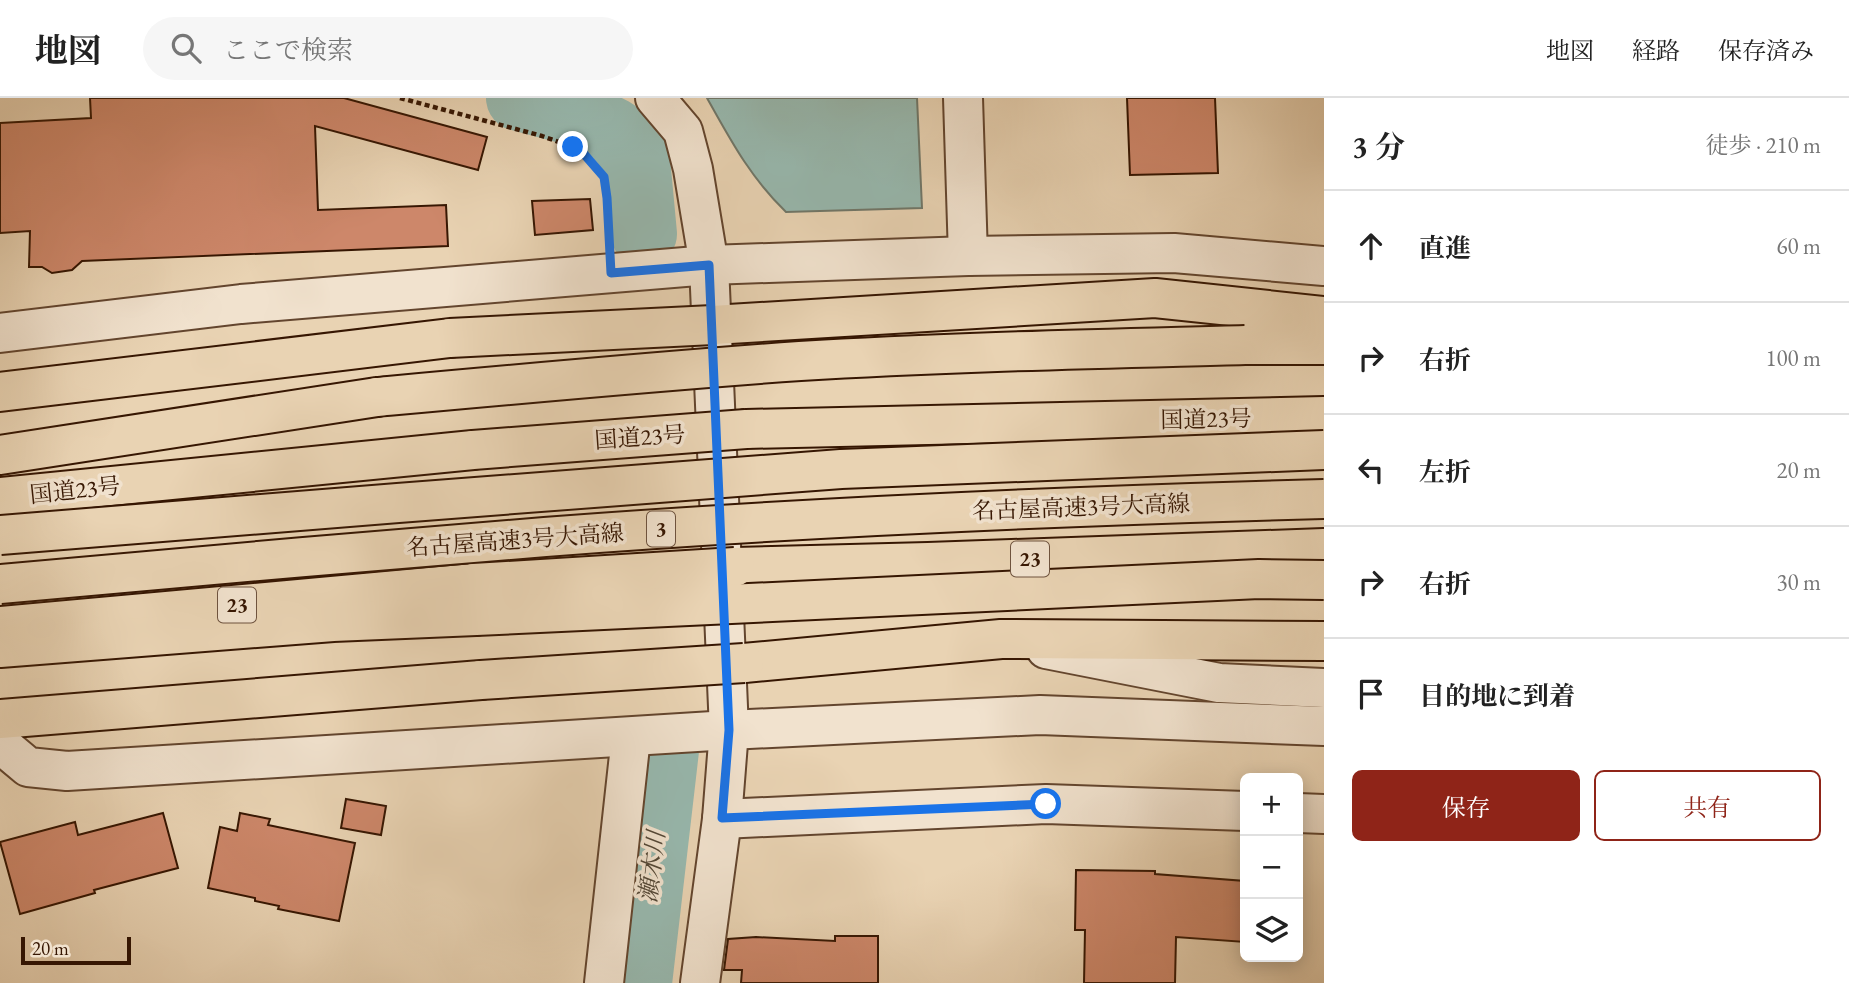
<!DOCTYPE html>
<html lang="ja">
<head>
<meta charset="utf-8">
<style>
  :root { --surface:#fff; --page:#f6f6f6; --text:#222; --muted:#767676; --line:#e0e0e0; --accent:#8f2418 }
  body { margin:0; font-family:"EB Garamond","Noto Serif JP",serif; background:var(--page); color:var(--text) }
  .controls { position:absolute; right:21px; bottom:21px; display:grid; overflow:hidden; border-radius:10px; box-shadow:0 4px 18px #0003 }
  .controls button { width:63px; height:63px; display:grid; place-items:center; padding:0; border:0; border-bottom:2px solid var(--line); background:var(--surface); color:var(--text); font:35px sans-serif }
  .scale { position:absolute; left:21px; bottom:18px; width:110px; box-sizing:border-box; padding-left:7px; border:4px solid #361602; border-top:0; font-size:19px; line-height:24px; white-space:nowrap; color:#361602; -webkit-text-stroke:5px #f1e2ce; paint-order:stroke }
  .stop { position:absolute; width:21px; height:21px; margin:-16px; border:5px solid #1a73e8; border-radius:50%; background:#fff }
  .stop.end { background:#1a73e8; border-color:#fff; box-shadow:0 2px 7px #0008 }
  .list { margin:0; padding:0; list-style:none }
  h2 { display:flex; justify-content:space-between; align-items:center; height:91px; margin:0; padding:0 28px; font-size:30px }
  h2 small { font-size:23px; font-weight:400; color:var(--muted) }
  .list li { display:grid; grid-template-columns:46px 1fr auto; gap:21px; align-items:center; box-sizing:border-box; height:112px; padding:0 28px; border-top:2px solid var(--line) }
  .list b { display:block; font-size:26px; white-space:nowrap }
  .list em { font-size:23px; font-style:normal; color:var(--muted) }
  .actions { display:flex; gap:14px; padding:21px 28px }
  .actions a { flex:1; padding:16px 0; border:2px solid var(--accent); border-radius:10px; text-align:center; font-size:24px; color:var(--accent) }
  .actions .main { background:var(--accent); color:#fff }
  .icon { flex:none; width:38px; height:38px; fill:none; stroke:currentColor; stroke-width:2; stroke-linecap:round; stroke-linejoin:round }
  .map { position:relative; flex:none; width:1324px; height:885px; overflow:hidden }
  header { display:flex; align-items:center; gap:42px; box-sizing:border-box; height:98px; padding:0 35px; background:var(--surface); border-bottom:2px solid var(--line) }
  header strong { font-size:33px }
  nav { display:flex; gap:38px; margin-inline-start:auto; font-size:24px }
  .search { width:490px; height:63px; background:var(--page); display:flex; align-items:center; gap:18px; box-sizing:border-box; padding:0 24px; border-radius:38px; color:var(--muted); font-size:26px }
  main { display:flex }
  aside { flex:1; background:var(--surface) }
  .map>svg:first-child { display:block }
</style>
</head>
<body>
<header>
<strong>地図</strong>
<div class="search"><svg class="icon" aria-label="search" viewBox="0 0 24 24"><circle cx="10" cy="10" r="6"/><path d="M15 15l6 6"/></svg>ここで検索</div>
<nav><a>地図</a><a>経路</a><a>保存済み</a></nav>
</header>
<main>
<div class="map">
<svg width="1324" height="885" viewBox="0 0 1324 885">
  <rect width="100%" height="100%" fill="#e9d3b3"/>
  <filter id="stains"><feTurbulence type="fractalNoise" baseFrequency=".00286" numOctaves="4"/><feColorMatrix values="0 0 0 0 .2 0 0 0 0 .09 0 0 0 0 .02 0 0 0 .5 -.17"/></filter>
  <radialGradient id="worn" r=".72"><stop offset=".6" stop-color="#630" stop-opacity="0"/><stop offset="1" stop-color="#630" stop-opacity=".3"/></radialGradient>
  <path fill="#97b8ae" stroke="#707769" stroke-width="2" d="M 707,0 L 917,0 L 922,110 L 786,114 C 750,79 731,43 707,0 Z"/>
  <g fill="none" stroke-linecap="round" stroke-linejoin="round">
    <g stroke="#97b8ae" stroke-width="66">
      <polyline points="519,0 582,17 614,33 637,61 644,136"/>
      <polyline points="639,885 666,652"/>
    </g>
  </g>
  <g fill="#cd876a" stroke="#361602" stroke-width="2">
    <polygon points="90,0 344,0 487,39 478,72 315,28 318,112 446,107 448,148 82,163 72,172 52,175 42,169 29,169 30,133 0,135 0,25 91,20"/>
    <polygon points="1127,0 1215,0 1218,75 1130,77"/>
    <polygon points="590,101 593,132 535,137 532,103"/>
    <polygon points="346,701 386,708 381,737 341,730"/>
    <polygon points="163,715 178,770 94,792 95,795 20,816 0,744 75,724 78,737"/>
    <polygon points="240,715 270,721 268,727 355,745 339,823 278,811 279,808 255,803 255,800 208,790 220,729 237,733"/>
    <polygon points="1076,772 1155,773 1155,776 1245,783 1245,844 1176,839 1175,885 1084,885 1085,832 1075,832"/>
    <polygon points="835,838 878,838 878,885 741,885 742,872 724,872 728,841 756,839 835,843"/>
  </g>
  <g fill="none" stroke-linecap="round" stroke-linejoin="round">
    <g stroke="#63452e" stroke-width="42">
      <g id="minor">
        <polyline points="655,0 683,33 693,71 709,167 729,632 722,721 700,885"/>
        <polyline points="963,0 968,158"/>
        <polyline points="0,235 241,206 709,167 968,158 1174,155 1324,168"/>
        <polyline points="1046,551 1219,585 1324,590"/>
        <polyline points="0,642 3,648 28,669 67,673 729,632 1040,617 1324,628"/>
        <polyline points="1298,715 1324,716"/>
        <polyline points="722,721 1046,706 1245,713"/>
        <polyline points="604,885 631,639"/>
      </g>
    </g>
    <g stroke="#361602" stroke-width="42">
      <g id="trunk">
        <polyline points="713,227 1155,200 1324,218"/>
        <polyline points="0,294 450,240"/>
        <polyline points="746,331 1324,318"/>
        <polyline points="0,399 473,352"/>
        <polyline points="735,469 928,464 1324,450"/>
        <polyline points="0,528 474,485"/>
        <polyline points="744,565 1001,541 1324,543"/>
        <polyline points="0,621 481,582"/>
      </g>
    </g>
    <g stroke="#361602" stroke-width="42">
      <g id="motorway">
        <polyline points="1245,247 1324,247"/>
        <polyline points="0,357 377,299"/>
        <polyline points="0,550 333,524 476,518"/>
      </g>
    </g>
    <polyline stroke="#361602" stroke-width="4.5" stroke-dasharray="5 3.5" stroke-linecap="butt" points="400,0 542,38 573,49 585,56 604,79 607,100 609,138"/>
    <use href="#minor" stroke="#f1e2ce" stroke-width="38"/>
    <use href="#trunk" stroke="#e9d3b3" stroke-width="38"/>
    <use href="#motorway" stroke="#e9d3b3" stroke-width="38"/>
    <g stroke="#361602" stroke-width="42" stroke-linecap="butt">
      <g id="trunk-bridge">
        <polyline points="450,240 713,227"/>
        <polyline points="473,352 746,331"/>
        <polyline points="474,485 735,469"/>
        <polyline points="481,582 744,565"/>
      </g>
    </g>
    <g stroke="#361602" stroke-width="42" stroke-linecap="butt">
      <g id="motorway-bridge">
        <path d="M 377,299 C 518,286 658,273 800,263 C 948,254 1097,251 1245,247"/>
        <polyline points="0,437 398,405 841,371 1324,352"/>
        <path d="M 0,486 C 182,470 363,453 545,439 C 804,419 1064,408 1324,401"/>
        <polyline points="476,518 1259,481 1324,482"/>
      </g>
    </g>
    <use href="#trunk-bridge" stroke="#e9d3b3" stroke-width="38"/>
    <use href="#motorway-bridge" stroke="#e9d3b3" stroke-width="38"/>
  </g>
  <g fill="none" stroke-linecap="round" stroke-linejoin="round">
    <polyline stroke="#1a73e8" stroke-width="9" points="573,49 584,56 604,79 607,100 611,175 709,167 729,632 722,720 1046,706"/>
  </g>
  <g text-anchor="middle" stroke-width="7" stroke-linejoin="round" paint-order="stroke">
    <g fill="#f1e2ce" stroke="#6e533f" stroke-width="2">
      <rect x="647" y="413.5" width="28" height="35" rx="5"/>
      <rect x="1011" y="443.5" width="38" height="35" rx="5"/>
      <rect x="218" y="489.5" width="38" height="35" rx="5"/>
    </g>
    <g font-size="21" font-weight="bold" fill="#361602">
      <text x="661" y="438">3</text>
      <text x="1030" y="468">23</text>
      <text x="237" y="514">23</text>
    </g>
    <g font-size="23" fill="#361602" stroke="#f1e2ce">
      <text transform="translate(1206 321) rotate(-1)" y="8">国道23号</text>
      <text transform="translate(640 339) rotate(-4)" y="8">国道23号</text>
      <text transform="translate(75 392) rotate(-6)" y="8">国道23号</text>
      <text transform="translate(1081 409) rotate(-2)" y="8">名古屋高速3号大高線</text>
      <text transform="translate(515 442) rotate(-4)" y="8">名古屋高速3号大高線</text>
    </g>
    <g font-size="24" font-style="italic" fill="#534736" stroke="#f1e2ce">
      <text transform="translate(652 769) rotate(-83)" y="8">瀬木川</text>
    </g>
  </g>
  <rect width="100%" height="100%" filter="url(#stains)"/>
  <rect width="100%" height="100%" fill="url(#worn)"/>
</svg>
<div class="controls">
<button>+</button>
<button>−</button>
<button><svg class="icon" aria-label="layers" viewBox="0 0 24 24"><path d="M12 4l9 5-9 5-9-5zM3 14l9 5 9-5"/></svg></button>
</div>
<div class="scale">20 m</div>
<div class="stop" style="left:1046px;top:706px"></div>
<div class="stop end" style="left:573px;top:49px"></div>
</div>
<aside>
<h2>3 分<small>徒歩 · 210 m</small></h2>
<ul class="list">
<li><svg class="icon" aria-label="ahead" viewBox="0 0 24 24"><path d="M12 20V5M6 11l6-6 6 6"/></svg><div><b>直進</b></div><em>60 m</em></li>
<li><svg class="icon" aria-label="right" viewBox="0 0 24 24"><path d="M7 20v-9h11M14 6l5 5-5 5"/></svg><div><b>右折</b></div><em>100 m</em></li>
<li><svg class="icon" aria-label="left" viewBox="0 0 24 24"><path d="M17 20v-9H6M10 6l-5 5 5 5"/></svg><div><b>左折</b></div><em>20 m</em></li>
<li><svg class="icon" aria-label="right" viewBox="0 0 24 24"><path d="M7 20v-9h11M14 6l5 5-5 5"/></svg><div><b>右折</b></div><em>30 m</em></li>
<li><svg class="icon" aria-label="arrive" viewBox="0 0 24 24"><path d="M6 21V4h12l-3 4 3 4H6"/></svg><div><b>目的地に到着</b></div></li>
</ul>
<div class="actions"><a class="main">保存</a><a>共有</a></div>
</aside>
</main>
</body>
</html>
